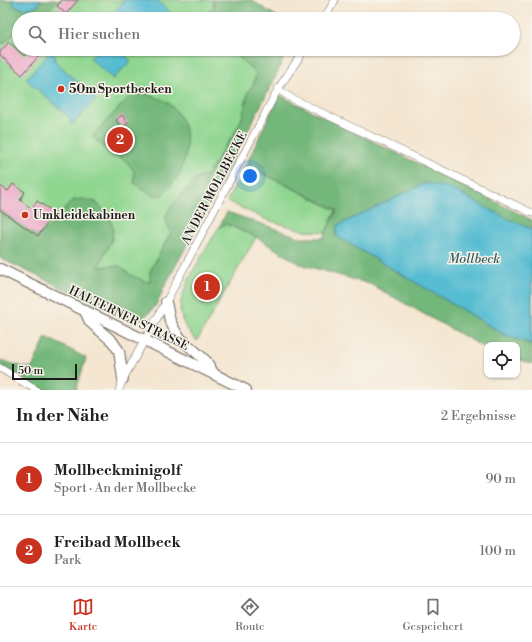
<!DOCTYPE html>
<html lang="de">
<head>
<meta charset="utf-8">
<style>
  :root { --surface:#fff; --page:#f6f6f6; --text:#202124; --muted:#757577; --line:#e0e0e0; --accent:#c8321e }
  body { margin:0; font-family:"Libre Bodoni",serif; background:var(--page); color:var(--text) }
  .controls { position:absolute; right:12px; bottom:12px; display:grid; overflow:hidden; border-radius:8px; box-shadow:0 1px 3px #0004 }
  .controls button { width:36px; height:36px; display:grid; place-items:center; padding:0; border:0; border-bottom:1px solid var(--line); background:var(--surface); color:var(--text); font:20px sans-serif }
  .scale { position:absolute; left:12px; bottom:10px; width:65px; box-sizing:border-box; padding-left:4px; border:2px solid #1c1c1c; border-top:0; font-size:11px; line-height:14px; white-space:nowrap; color:#1c1c1c; -webkit-text-stroke:3px #f7f3e8; paint-order:stroke }
  .you { position:absolute; left:250px; top:176px; width:14px; height:14px; margin:-10px; border:3px solid #fff; border-radius:50%; background:#1a73e8; box-shadow:0 0 0 6px #1a73e833 }
  .badge { display:grid; place-items:center; width:26px; height:26px; border-radius:50%; background:var(--accent); color:#fff; font-size:13px; font-weight:700 }
  .pin { position:absolute; translate:-50% -50%; border:2px solid #fff; box-shadow:0 1px 4px #0006 }
  .list { margin:0; padding:0; list-style:none }
  h2 { display:flex; justify-content:space-between; align-items:center; height:52px; margin:0; padding:0 16px; font-size:17px }
  h2 small { font-size:13px; font-weight:400; color:var(--muted) }
  .list li { display:grid; grid-template-columns:26px 1fr auto; gap:12px; align-items:center; box-sizing:border-box; height:72px; padding:0 16px; border-top:1px solid var(--line) }
  .list b { display:block; font-size:15px; white-space:nowrap }
  .list p { margin:0; font-size:13px; white-space:nowrap; color:var(--muted) }
  .list em { font-size:13px; font-style:normal; color:var(--muted) }
  .icon { flex:none; width:22px; height:22px; fill:none; stroke:currentColor; stroke-width:2; stroke-linecap:round; stroke-linejoin:round }
  .map { position:relative; flex:none; width:532px; height:390px; overflow:hidden }
  .search { position:absolute; background:var(--surface); box-shadow:0 1px 3px #0004; left:12px; right:12px; top:12px; height:44px; display:flex; align-items:center; gap:10px; box-sizing:border-box; padding:0 14px; border-radius:22px; color:var(--muted); font-size:15px }
  .sheet { height:196px; background:var(--surface) }
  nav { display:flex; justify-content:space-around; align-items:center; box-sizing:border-box; height:56px; border-top:1px solid var(--line); background:var(--surface); font-size:11px; color:var(--muted) }
  nav a { display:grid; justify-items:center; gap:2px }
  nav .on { color:var(--accent) }
  .map>svg:first-child { display:block }
</style>
</head>
<body>
<div class="map">
<svg width="532" height="390" viewBox="0 0 532 390">
  <rect width="100%" height="100%" fill="#f7f3e8"/>
  <filter id="ink" filterUnits="userSpaceOnUse"><feTurbulence type="fractalNoise" baseFrequency=".025" numOctaves="2"/><feDisplacementMap in="SourceGraphic" scale="8" xChannelSelector="R" yChannelSelector="G"/><feConvolveMatrix kernelMatrix="1 2 1 2 8 2 1 2 1" color-interpolation-filters="sRGB"/></filter>
  <filter id="wash" filterUnits="userSpaceOnUse"><feTurbulence type="fractalNoise" baseFrequency=".012" numOctaves="4" result="noise"/><feDisplacementMap in="SourceGraphic" scale="16" xChannelSelector="R" yChannelSelector="G"/><feGaussianBlur stdDeviation="0.9" result="paint"/><feColorMatrix in="noise" values="0 0 0 0 0 0 0 0 0 0 0 0 0 0 0 0 0 1.4 0 .05"/><feComposite in="paint" operator="in"/></filter>
  <g filter="url(#wash)">
    <rect width="100%" height="100%" fill="#f4e6d1"/>
    <g fill="#8fd690" stroke="#567956">
      <polygon points="59,0 213,0 213,5 234,19 34,19 38,15 41,18"/>
      <polygon points="19,28 19,49 268,49 278,58 142,314 0,210 0,41 4,44"/>
      <polygon points="246,165 336,210 326,232 305,231 267,220 227,201"/>
      <path d="M 226,224 L 256,237 L 197,341 C 190,333 183,326 181,315 C 175,293 208,247 219,227 Z"/>
    </g>
    <g fill="#73b77a" stroke="#486a4b">
      <polygon points="0,0 59,0 41,18 38,15 34,19 19,19 19,28 3,44 0,41"/>
      <polygon points="213,0 251,0 276,16 283,19 202,19 210,9 214,8"/>
      <path d="M 239,49 L 286,49 L 281,64 L 273,82 L 210,203 L 163,289 C 160,303 147,319 133,322 L 0,258 L 0,210 L 38,236 L 52,225 L 69,204 L 74,200 L 82,199 L 96,202 L 109,216 L 113,227 L 112,240 L 104,255 L 99,267 L 108,266 L 120,266 L 129,274 L 144,281 L 150,282 L 150,271 L 171,232 L 165,218 L 168,211 L 191,183 L 198,178 L 205,176 L 214,165 L 223,149 L 234,134 L 242,118 L 248,92 L 254,83 L 256,73 L 238,57 Z"/>
      <path d="M 135,91 C 145,94 157,97 165,101 C 170,103 175,110 178,114 C 191,133 188,160 176,179 C 172,185 167,190 162,195 L 152,195 L 134,183 L 134,171 L 126,161 L 106,149 L 92,136 Z"/>
      <polygon points="279,95 532,220 532,364 517,359 517,345 487,345 487,349 370,284 300,264 256,237 226,224 219,227 227,212 302,238 323,238 337,210 246,165"/>
      <polygon points="46,337 86,358 76,390 41,390 0,365 0,360 23,367 32,368"/>
    </g>
    <g fill="#54bcd1" stroke="#386c76">
      <polygon points="11,0 41,0 38,6 26,9 15,6"/>
      <polygon points="125,0 157,0 171,13 166,19 108,19"/>
      <polygon points="42,49 47,49 56,57 54,60 96,99 73,124 69,121 71,119 26,79 48,55"/>
      <polygon points="98,49 119,49 131,61 113,79 90,58"/>
      <polygon points="425,183 450,188 506,218 532,229 532,344 507,336 336,236 337,226"/>
    </g>
    <g id="blocks">
      <g fill="#eca6c8">
        <polygon points="62,0 78,0 66,14 57,6"/>
        <polygon points="9,42 24,56 31,49 45,49 22,75 0,55 0,52"/>
        <polygon points="122,115 128,123 122,128 116,120"/>
        <polygon points="13,184 25,192 20,200 32,209 37,201 55,213 38,236 0,210 0,186 8,191"/>
      </g>
    </g>
  </g>
  <g filter="url(#ink)">
    <use href="#blocks" fill-opacity="0" stroke="#68635b" stroke-width="1"/>
    <g fill="none" stroke-linecap="round" stroke-linejoin="round">
      <g stroke="#68635b" stroke-width="8">
        <g id="minor">
          <polyline points="324,19 335,0"/>
          <polyline points="278,89 291,98 532,213"/>
          <polyline points="0,368 36,390"/>
          <polyline points="119,390 123,379 166,302 278,89 305,49"/>
        </g>
      </g>
      <g stroke="#68635b" stroke-width="12">
        <g id="secondary">
          <polyline points="0,269 246,390"/>
          <polyline points="166,302 170,321 178,336 206,361 214,374"/>
          <polyline points="85,311 90,322 112,341 119,351 123,379"/>
        </g>
      </g>
      <use href="#minor" stroke="#fff" stroke-width="7"/>
      <use href="#secondary" stroke="#fff" stroke-width="10"/>
    </g>
  </g>
  <g fill="#c8321e" stroke="#f7f3e8" stroke-width="1.5">
    <circle cx="61" cy="89" r="4"/>
    <circle cx="25" cy="215" r="4"/>
  </g>
  <g text-anchor="middle" stroke-width="3" stroke-linejoin="round" paint-order="stroke">
    <g font-size="12" font-weight="bold" fill="#1c1c1c" stroke="#f7f3e8" text-anchor="start">
      <text x="69" y="93">50m Sportbecken</text>
      <text x="33" y="219">Umkleidekabinen</text>
    </g>
    <g font-size="12" fill="#1c1c1c" stroke="#f7f3e8">
      <text transform="translate(214 188) rotate(-62)" y="4">AN DER MOLLBECKE</text>
      <text transform="translate(129 318) rotate(26)" y="4">HALTERNER STRASSE</text>
    </g>
    <g font-size="13" font-style="italic" fill="#325c64" stroke="#f7f3e8">
      <text x="474" y="263">Mollbeck</text>
    </g>
  </g>
</svg>
<div class="controls">
<button><svg class="icon" aria-label="locate" viewBox="0 0 24 24"><circle cx="12" cy="12" r="6"/><path d="M12 2v4M12 18v4M2 12h4M18 12h4"/></svg></button>
</div>
<div class="scale">50 m</div>
<div class="you"></div>
<div class="pin badge" style="left:207px;top:287px">1</div>
<div class="pin badge" style="left:120px;top:140px">2</div>
<div class="search"><svg class="icon" aria-label="search" viewBox="0 0 24 24"><circle cx="10" cy="10" r="6"/><path d="M15 15l6 6"/></svg>Hier suchen</div>
</div>
<section class="sheet">
<h2>In der Nähe<small>2 Ergebnisse</small></h2>
<ul class="list">
<li><span class="badge">1</span><div><b>Mollbeckminigolf</b><p>Sport · An der Mollbecke</p></div><em>90 m</em></li>
<li><span class="badge">2</span><div><b>Freibad Mollbeck</b><p>Park</p></div><em>100 m</em></li>
</ul>
</section>
<nav>
<a class="on"><svg class="icon" aria-label="map" viewBox="0 0 24 24"><path d="M3 6l6-2 6 2 6-2v14l-6 2-6-2-6 2zM9 4v14M15 6v14"/></svg>Karte</a>
<a><svg class="icon" aria-label="directions" viewBox="0 0 24 24"><path d="M12 3l9 9-9 9-9-9zM9 14v-3h6M13 9l2 2-2 2"/></svg>Route</a>
<a><svg class="icon" aria-label="saved" viewBox="0 0 24 24"><path d="M7 4h10v16l-5-4-5 4z"/></svg>Gespeichert</a>
</nav>
</body>
</html>
